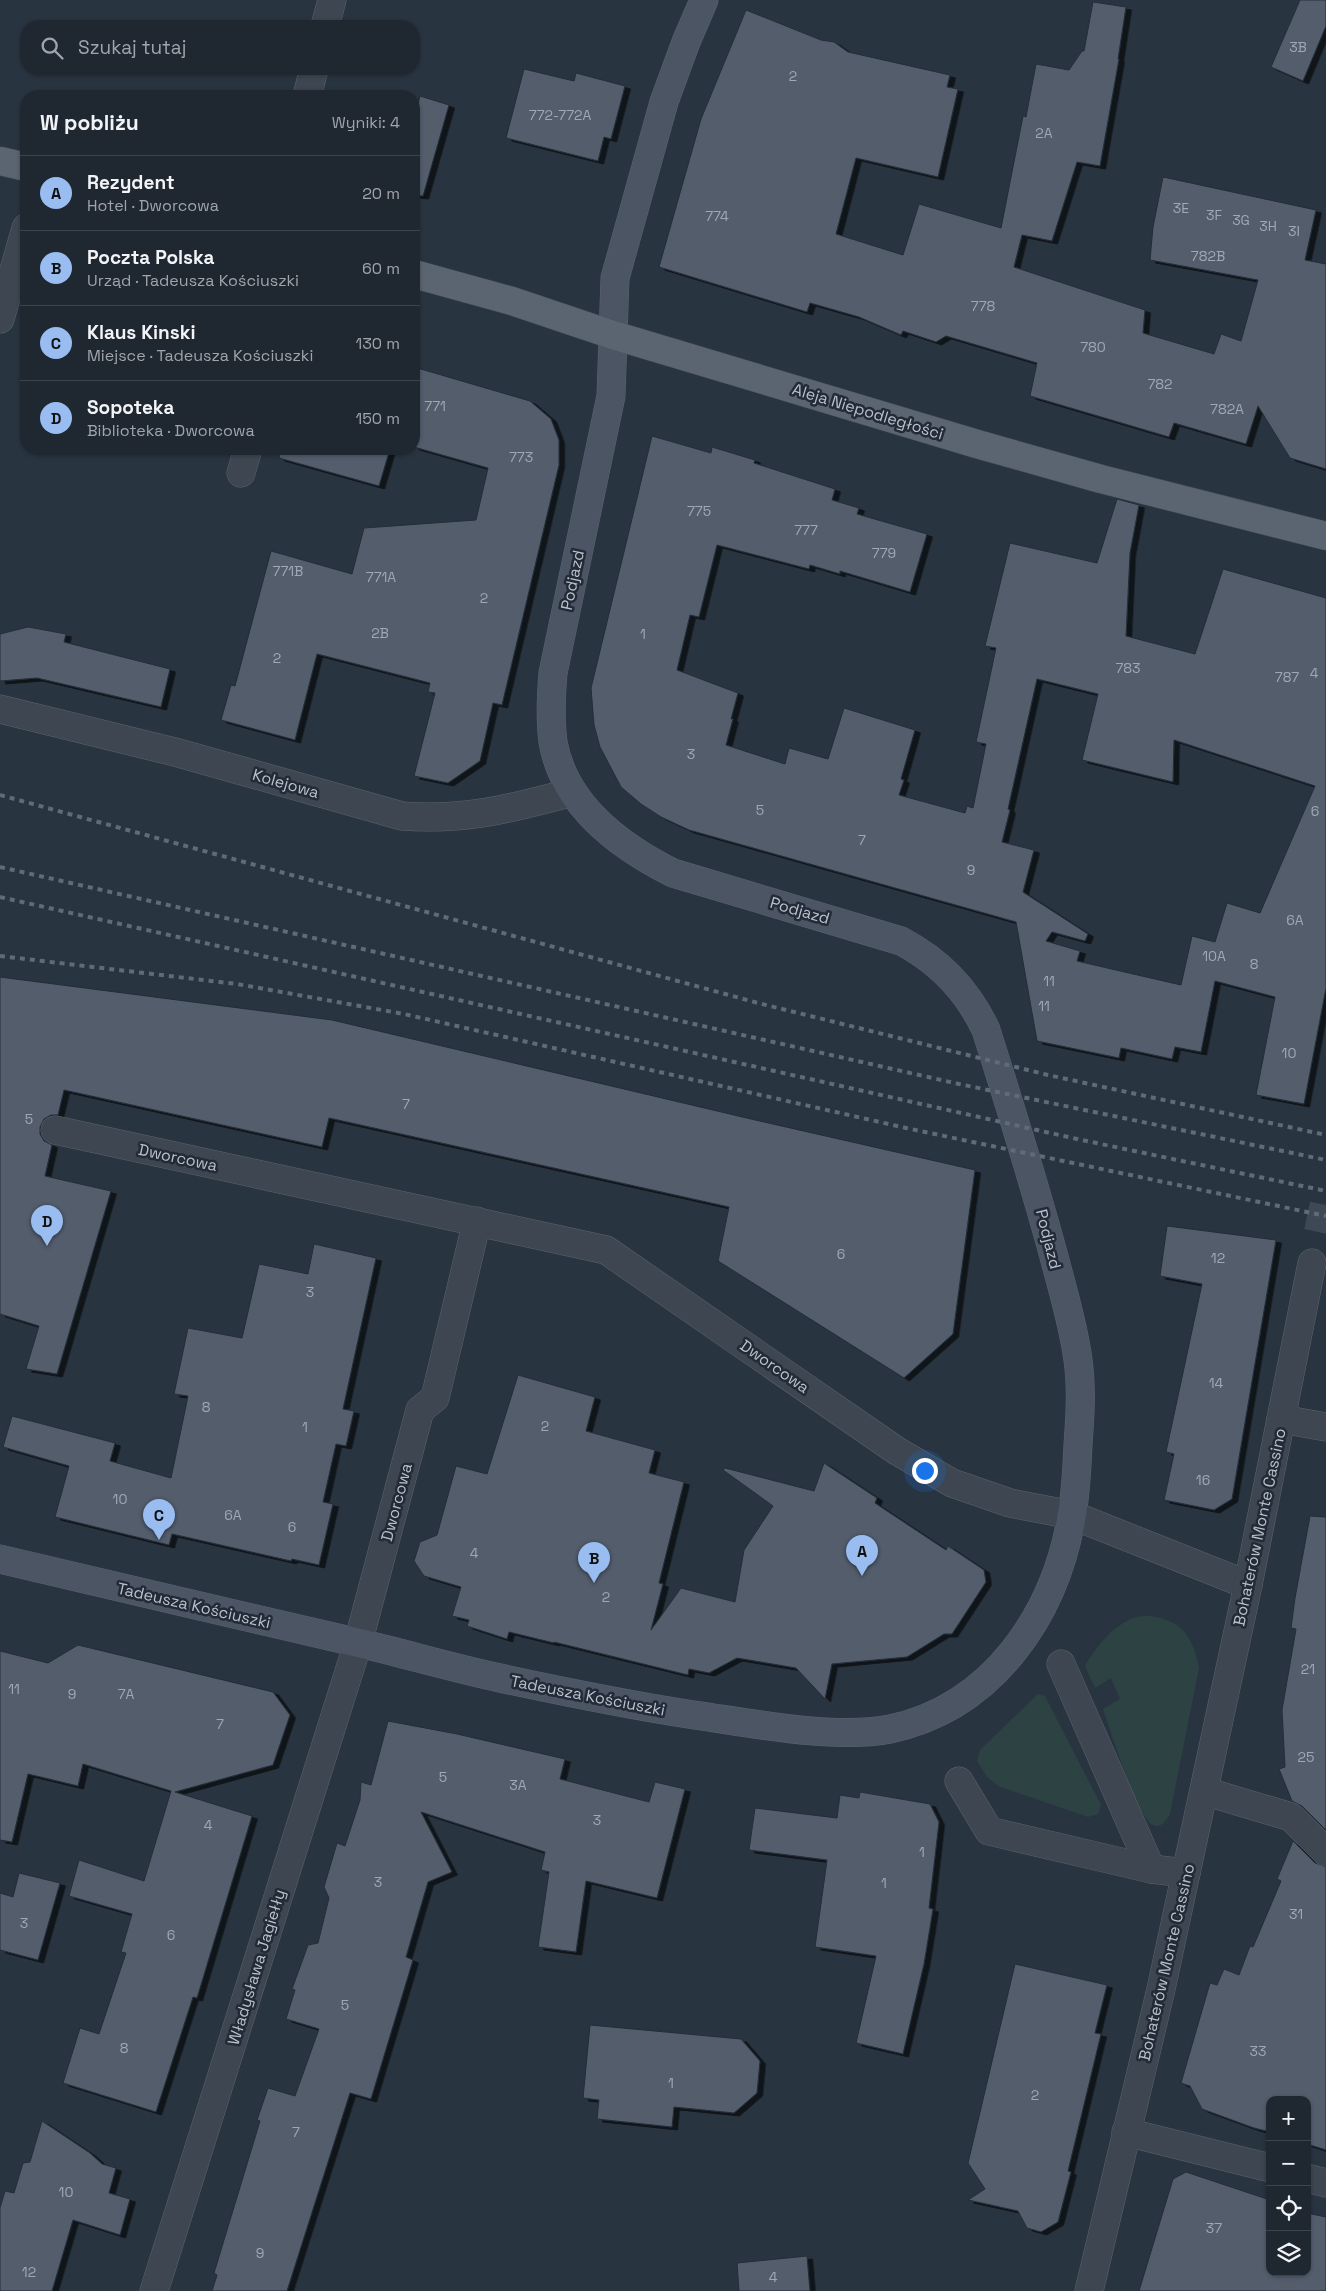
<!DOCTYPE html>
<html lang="pl">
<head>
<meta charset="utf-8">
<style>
  :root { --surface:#1f2731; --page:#2c333d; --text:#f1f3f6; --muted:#a1a5ab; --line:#3c444d; --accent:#99bcf1 }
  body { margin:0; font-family:"Space Grotesk",sans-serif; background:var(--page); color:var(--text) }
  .controls { position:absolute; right:15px; bottom:15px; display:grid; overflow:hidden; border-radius:10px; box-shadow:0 1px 4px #0004 }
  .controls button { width:45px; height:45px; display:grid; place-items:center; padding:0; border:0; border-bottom:1px solid var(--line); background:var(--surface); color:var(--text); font:25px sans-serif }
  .you { position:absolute; left:924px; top:1470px; width:18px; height:18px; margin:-12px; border:4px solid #fff; border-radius:50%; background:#1a73e8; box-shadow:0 0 0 8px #1a73e833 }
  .badge { display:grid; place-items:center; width:32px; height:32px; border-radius:50%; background:var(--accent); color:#111; font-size:16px; font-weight:700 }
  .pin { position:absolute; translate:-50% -41px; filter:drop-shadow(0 1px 2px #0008) }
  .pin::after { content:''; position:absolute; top:26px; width:18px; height:15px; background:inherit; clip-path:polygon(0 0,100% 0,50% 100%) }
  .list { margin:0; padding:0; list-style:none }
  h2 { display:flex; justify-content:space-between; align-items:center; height:65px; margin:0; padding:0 20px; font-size:21px }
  h2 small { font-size:16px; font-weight:400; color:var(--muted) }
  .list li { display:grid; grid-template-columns:32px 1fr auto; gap:15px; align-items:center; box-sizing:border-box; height:75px; padding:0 20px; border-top:1px solid var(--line) }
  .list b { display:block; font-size:19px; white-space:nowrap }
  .list p { margin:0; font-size:16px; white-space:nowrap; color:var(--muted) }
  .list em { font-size:16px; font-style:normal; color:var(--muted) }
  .icon { flex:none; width:28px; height:28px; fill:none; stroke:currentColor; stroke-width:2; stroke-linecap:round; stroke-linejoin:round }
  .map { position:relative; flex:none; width:1326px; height:2291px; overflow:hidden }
  .search { position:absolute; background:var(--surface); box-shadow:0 1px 4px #0004; left:20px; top:20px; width:400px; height:55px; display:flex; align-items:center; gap:12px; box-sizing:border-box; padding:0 18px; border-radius:20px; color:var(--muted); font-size:19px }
  .panel { position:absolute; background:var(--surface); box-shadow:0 1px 4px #0004; left:20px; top:90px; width:400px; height:365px; border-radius:20px }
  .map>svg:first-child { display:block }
</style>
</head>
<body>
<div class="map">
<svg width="1326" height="2291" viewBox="0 0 1326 2291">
  <defs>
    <filter id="shadow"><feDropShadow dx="5.5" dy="3" stdDeviation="0" flood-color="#0009"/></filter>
  </defs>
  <rect width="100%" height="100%" fill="#293441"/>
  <g fill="#2c4243">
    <path d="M 1150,1616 C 1182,1620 1193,1637 1199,1668 L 1170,1814 C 1166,1820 1162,1829 1153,1825 C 1137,1818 1110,1728 1103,1709 L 1120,1699 L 1111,1678 L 1095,1688 L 1085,1666 C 1095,1648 1113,1625 1134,1618 C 1138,1616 1145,1616 1150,1616 Z"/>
    <polygon points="1038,1694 1045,1696 1101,1805 1098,1814 1088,1817 998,1786 987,1777 977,1761 980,1750"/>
  </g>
  <g fill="#525d6c" stroke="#242d39" fill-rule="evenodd" filter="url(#shadow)">
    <polygon points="1300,0 1326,0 1326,26 1303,81 1271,67"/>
    <polygon points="1093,2 1126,7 1118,59 1119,59 1100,166 1077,162 1052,241 1022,235 1014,267 1145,310 1143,333 1214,354 1221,334 1241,341 1258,280 1150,260 1153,227 1163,177 1316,210 1305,260 1326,264 1326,469 1290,458 1258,406 1246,444 1174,423 1169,437 1030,396 1037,363 946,336 936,342 903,331 901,335 859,317 810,303 807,312 659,267 701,119 746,10 821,40 834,42 848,52 950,75 947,87 958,89 938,177 856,158 836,234 903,255 919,204 1001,228 1023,116 1026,117 1036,64 1069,70 1082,51 1084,51"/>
    <polygon points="524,69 574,81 576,73 625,86 611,139 604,137 598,161 506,138"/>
    <polygon points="420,96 449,105 423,196 414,195 414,120"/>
    <polygon points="414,367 530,401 551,419 559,440 559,465 502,705 493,703 480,761 448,783 414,776 435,693 428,692 430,683 317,654 295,740 221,720 231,685 235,686 271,551 352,574 364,528 476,520 488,468 414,447"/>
    <path d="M 652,436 L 711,453 L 712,447 L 755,460 L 754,463 L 835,489 L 832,500 L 859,508 L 857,514 L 927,534 L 910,592 L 840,571 L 840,574 L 810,565 L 809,569 L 717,545 L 699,617 L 690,615 L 677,670 L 738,693 L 731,719 L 733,719 L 726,745 L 785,764 L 789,748 L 828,759 L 844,708 L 915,730 L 901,779 L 904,780 L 899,795 L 965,813 L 967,806 L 973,808 L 986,744 L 976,742 L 996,648 L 985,646 L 1010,543 L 1097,563 L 1117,499 L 1139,505 L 1130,553 L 1126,636 L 1195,654 L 1223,569 L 1326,598 L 1326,988 L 1304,1104 L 1256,1095 L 1275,997 L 1215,981 L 1201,1052 L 1175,1047 L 1172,1059 L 1121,1048 L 1119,1058 L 1037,1041 L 1016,922 L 689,830 L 661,817 L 641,804 L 621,787 L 600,747 L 594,725 L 591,688 ZM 1037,679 L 1098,694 L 1082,760 L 1173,782 L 1174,740 L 1315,786 L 1260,913 L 1227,903 L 1215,942 L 1192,936 L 1181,985 L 1077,961 L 1080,951 L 1046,941 L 1052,932 L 1085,941 L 1088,934 L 1023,892 L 1034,850 L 1002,842 L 1010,810 L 1008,809 Z"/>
    <polygon points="280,449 390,449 379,486 279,458"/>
    <polygon points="28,627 66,634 64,642 170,669 161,707 37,678 0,681 0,634"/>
    <polygon points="0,977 332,1020 751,1119 975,1170 953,1334 904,1378 718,1261 729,1207 329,1118 322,1147 64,1090 58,1115 51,1115 44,1119 40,1127 40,1134 44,1141 52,1145 45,1176 111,1191 57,1374 26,1369 39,1326 0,1314"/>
    <polygon points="1167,1226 1276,1240 1232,1499 1214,1510 1164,1500 1174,1454 1166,1452 1202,1284 1160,1276"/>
    <polygon points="314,1244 376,1258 343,1409 354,1411 346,1446 336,1444 323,1502 333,1504 319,1565 292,1559 291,1561 172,1534 169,1545 55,1517 69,1466 3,1447 12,1416 115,1443 110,1461 171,1478 188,1396 174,1394 188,1328 242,1338 259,1264 308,1274"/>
    <polygon points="518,1375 595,1397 586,1431 655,1450 649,1473 684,1482 659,1583 663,1584 651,1630 681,1588 735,1602 744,1550 773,1506 723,1470 725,1468 814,1491 824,1463 877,1498 875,1503 946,1550 948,1546 984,1570 986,1582 952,1634 944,1634 907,1657 832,1664 825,1699 796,1668 737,1658 709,1673 689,1669 688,1675 554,1642 554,1643 509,1632 507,1639 467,1626 469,1620 452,1616 461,1587 424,1576 414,1561 420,1542 437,1535 456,1466 487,1474"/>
    <polygon points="1310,1516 1326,1517 1326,1830 1302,1806 1292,1801 1279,1769 1285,1767 1282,1710 1296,1629 1291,1628 1295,1598"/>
    <polygon points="78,1645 273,1692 290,1715 273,1765 175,1792 252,1816 197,1998 193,1997 156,2112 63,2083 80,2028 99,2034 126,1953 121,1952 132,1914 69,1896 79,1860 144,1881 171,1791 83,1764 78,1786 28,1774 12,1842 0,1840 0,1651 48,1663"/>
    <polygon points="388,1721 457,1734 565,1759 560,1779 649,1802 655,1782 685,1789 657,1898 586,1881 576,1952 538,1947 549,1872 541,1870 545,1852 421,1812 452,1872 428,1882 406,1957 413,1960 371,2099 350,2093 287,2291 212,2291 217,2275 214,2273 260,2121 257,2120 268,2088 295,2096 319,2029 286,2019 295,1990 292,1989 308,1945 318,1943 329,1898 324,1887 337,1843 345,1846 360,1800 361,1782 371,1785"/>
    <polygon points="860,1792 930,1804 939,1822 929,1908 933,1909 924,1964 903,2054 856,2043 876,1956 815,1947 827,1860 749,1850 755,1808 837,1818 840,1795 859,1798"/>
    <polygon points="1293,1841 1315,1863 1326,1867 1326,2150 1307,2144 1307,2100 1270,2100 1270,2132 1254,2128 1202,2109 1190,2086 1181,2083 1210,1983 1217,1985 1224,1969 1239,1975 1250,1946 1253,1947 1281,1881 1277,1879"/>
    <polygon points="19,1873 60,1883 38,1960 0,1950 0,1893 13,1897"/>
    <polygon points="1015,1964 1107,1985 1095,2033 1101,2034 1068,2171 1071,2172 1058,2222 1041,2232 1027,2228 1018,2211 968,2200 985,2189 968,2163"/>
    <polygon points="590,2025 741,2039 760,2061 757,2093 734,2113 674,2107 672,2127 597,2119 599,2100 583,2098"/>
    <polygon points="42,2121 90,2153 102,2164 116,2168 109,2193 130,2199 120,2235 73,2220 52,2291 0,2291 0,2208 5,2191 14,2193 23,2163 30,2162"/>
    <polygon points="1186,2172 1270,2200 1270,2272 1307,2272 1307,2213 1326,2217 1326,2291 1139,2291 1173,2179"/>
    <polygon points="807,2256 810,2291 739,2291 737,2263"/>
  </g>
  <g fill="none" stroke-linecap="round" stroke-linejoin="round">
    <polyline stroke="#3f4956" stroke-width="28" stroke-dasharray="28 14" stroke-linecap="butt" points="1318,1232 1326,1194"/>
    <g stroke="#5b646f" stroke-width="29">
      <g id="street">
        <polyline points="325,26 332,0"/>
        <polyline points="307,96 314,69"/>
        <polyline points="0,319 26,228"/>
        <polyline points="241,473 248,449"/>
        <path d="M 0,709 L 175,752 L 402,816 C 466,821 513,808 573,792"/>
        <polyline points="55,1130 606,1250 897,1451 952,1483 1010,1503 1072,1515 1248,1585"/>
        <polyline points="1281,1419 1326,1427"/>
        <polyline points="1061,1664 1151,1869 1186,1873"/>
        <polyline points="959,1781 989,1831 1151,1869"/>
        <polyline points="1204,1791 1291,1817 1326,1852"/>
        <polyline points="1126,2132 1270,2168"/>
        <polyline points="1307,2178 1326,2183"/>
        <polyline points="154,2291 358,1643 420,1410 435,1398 477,1221"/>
        <polyline points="1089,2291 1161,1989 1248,1585 1312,1263"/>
      </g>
    </g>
    <g stroke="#5b646f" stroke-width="29">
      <path id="secondary" d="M 0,1559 C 120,1588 239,1615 359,1643 C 406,1654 453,1668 500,1678 C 565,1692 629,1705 694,1715 C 751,1723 835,1740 890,1729 C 994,1707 1056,1613 1072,1514 C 1076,1491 1077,1468 1078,1445 C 1080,1417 1082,1389 1078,1360 C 1074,1329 1065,1298 1057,1268 C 1036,1188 1011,1109 986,1030 C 968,991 939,961 901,941 L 673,873 C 619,846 564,805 553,742 C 550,719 551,696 553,673 L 611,396 L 615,278 L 664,102 L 686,42 L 704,0"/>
    </g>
    <g stroke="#474f5b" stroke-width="29">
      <g id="primary">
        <polyline points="0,161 26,167"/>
        <polyline points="414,274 512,301 613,335 977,444 1101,479 1326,536"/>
      </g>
    </g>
    <use href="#street" stroke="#3d4651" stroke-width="28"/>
    <use href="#secondary" stroke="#4b5564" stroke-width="28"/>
    <use href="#primary" stroke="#5b6571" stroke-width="28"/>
    <g stroke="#606a78" stroke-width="4" stroke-dasharray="5 5" stroke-linecap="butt">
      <polyline points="0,795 758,1003 1048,1075 1326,1135"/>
      <polyline points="0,867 959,1084 1326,1160"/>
      <polyline points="0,897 1077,1139 1326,1191"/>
      <polyline points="0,956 237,984 404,1014 906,1128 1326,1216"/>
    </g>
  </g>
  <g text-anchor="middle" stroke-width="5" stroke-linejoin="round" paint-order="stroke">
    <g font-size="14" fill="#a0a8b3">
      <text x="1298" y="52">3B</text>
      <text x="793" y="81">2</text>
      <text x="560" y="120">772-772A</text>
      <text x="1044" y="138">2A</text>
      <text x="1181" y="213">3E</text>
      <text x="1214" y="220">3F</text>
      <text x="717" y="221">774</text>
      <text x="1241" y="225">3G</text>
      <text x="1268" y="231">3H</text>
      <text x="1294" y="236">3I</text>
      <text x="1208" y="261">782B</text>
      <text x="983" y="311">778</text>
      <text x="1093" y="352">780</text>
      <text x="1160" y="389">782</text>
      <text x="435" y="411">771</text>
      <text x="1227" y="414">782A</text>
      <text x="521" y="462">773</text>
      <text x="699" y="516">775</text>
      <text x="806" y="535">777</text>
      <text x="884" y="558">779</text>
      <text x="288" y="576">771B</text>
      <text x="381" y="582">771A</text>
      <text x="484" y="603">2</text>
      <text x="380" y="638">2B</text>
      <text x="643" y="639">1</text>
      <text x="277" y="663">2</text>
      <text x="1128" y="673">783</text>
      <text x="1314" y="678">4</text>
      <text x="1287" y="682">787</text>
      <text x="691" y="759">3</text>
      <text x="760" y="815">5</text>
      <text x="1315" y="816">6</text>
      <text x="862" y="845">7</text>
      <text x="971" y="875">9</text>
      <text x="1295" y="925">6A</text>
      <text x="1214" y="961">10A</text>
      <text x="1254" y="969">8</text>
      <text x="1049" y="986">11</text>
      <text x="1044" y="1011">11</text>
      <text x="1289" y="1058">10</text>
      <text x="406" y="1109">7</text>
      <text x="29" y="1124">5</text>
      <text x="841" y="1259">6</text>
      <text x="1218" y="1263">12</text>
      <text x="310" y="1297">3</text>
      <text x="1216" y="1388">14</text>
      <text x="206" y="1412">8</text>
      <text x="545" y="1431">2</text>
      <text x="305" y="1432">1</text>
      <text x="1203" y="1485">16</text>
      <text x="120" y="1504">10</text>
      <text x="233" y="1520">6A</text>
      <text x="292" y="1532">6</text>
      <text x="474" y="1558">4</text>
      <text x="606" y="1602">2</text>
      <text x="1308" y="1674">21</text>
      <text x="14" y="1694">11</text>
      <text x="72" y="1699">9</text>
      <text x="126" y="1699">7A</text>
      <text x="220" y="1729">7</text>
      <text x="1306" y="1762">25</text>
      <text x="443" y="1782">5</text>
      <text x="518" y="1790">3A</text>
      <text x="597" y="1825">3</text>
      <text x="208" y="1830">4</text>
      <text x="922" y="1857">1</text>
      <text x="378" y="1887">3</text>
      <text x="884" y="1888">1</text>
      <text x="1296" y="1919">31</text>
      <text x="24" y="1928">3</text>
      <text x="171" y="1940">6</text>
      <text x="345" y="2010">5</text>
      <text x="124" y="2053">8</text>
      <text x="1258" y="2056">33</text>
      <text x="671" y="2088">1</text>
      <text x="1035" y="2100">2</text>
      <text x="296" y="2137">7</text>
      <text x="66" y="2197">10</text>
      <text x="1214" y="2233">37</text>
      <text x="260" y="2258">9</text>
      <text x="29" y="2277">12</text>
      <text x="773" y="2282">4</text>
    </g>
    <g font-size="16" fill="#bac1cb" stroke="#222b37">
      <text transform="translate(868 411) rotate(17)" y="6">Aleja Niepodległości</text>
      <text transform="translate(572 580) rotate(-78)" y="6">Podjazd</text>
      <text transform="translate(286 783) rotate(16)" y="6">Kolejowa</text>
      <text transform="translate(800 910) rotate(16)" y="6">Podjazd</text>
      <text transform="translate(178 1157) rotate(12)" y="6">Dworcowa</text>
      <text transform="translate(1049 1239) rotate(76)" y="6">Podjazd</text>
      <text transform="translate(775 1366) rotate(35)" y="6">Dworcowa</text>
      <text transform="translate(396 1502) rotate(-75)" y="6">Dworcowa</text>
      <text transform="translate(1259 1527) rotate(-78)" y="6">Bohaterów Monte Cassino</text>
      <text transform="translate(194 1605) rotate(13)" y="6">Tadeusza Kościuszki</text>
      <text transform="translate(588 1695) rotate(11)" y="6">Tadeusza Kościuszki</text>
      <text transform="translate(1166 1962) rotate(-77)" y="6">Bohaterów Monte Cassino</text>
      <text transform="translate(256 1967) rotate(-73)" y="6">Władysława Jagiełły</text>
    </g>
  </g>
</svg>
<div class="controls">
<button>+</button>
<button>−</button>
<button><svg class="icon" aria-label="locate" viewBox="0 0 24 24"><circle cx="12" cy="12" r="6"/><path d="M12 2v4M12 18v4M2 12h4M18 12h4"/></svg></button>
<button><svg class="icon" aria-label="layers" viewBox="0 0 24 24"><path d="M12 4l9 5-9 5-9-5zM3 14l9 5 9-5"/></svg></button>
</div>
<div class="you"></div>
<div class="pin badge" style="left:862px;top:1576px">A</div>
<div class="pin badge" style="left:594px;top:1583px">B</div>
<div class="pin badge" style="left:159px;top:1540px">C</div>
<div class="pin badge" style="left:47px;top:1246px">D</div>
<div class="search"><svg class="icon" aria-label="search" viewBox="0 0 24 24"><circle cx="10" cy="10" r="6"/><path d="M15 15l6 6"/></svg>Szukaj tutaj</div>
<section class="panel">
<h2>W pobliżu<small>Wyniki: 4</small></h2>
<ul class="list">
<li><span class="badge">A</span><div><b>Rezydent</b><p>Hotel · Dworcowa</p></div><em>20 m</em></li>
<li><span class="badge">B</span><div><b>Poczta Polska</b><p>Urząd · Tadeusza Kościuszki</p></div><em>60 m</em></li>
<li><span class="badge">C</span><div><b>Klaus Kinski</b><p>Miejsce · Tadeusza Kościuszki</p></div><em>130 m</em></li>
<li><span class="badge">D</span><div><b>Sopoteka</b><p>Biblioteka · Dworcowa</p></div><em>150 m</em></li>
</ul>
</section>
</div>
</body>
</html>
